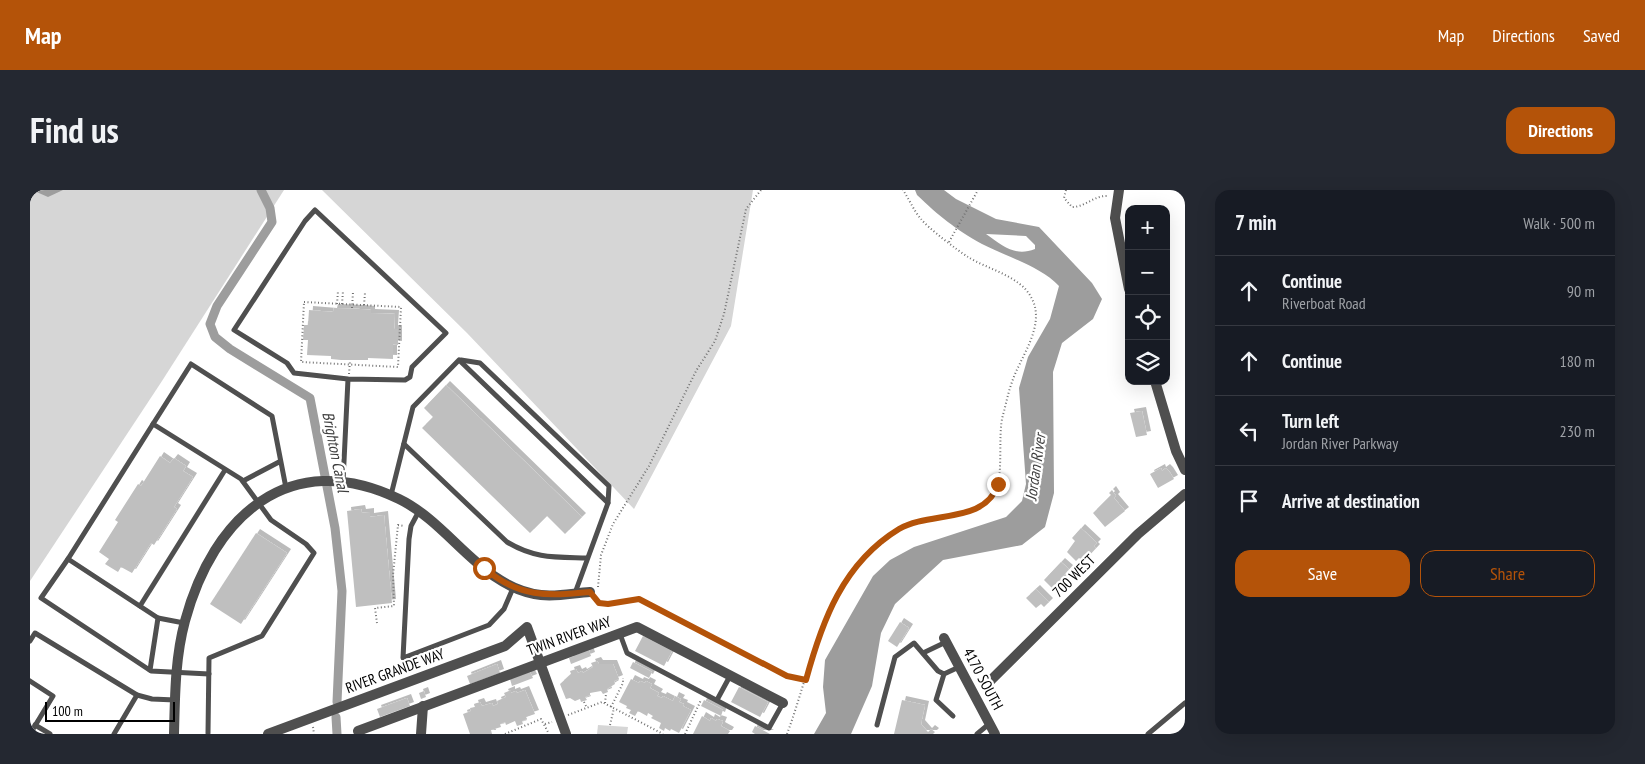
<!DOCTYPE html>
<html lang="en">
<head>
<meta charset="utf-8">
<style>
  :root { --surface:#171b24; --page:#242831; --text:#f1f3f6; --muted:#9ea1a6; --line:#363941; --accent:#b45309 }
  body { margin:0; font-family:"PT Sans Narrow",sans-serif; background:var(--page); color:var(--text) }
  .controls { position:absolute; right:15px; top:15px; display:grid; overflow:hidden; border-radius:10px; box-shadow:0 5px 20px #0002 }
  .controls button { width:45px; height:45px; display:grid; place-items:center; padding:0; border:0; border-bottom:1px solid var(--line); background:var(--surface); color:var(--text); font:25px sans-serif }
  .scale { position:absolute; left:15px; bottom:12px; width:130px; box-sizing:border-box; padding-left:5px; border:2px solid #000; border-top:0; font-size:14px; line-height:18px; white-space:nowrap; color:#000; -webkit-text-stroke:4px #fff; paint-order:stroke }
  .stop { position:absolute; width:15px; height:15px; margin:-11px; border:4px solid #b45309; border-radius:50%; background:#fff }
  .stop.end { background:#b45309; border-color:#fff; box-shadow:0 1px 5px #0008 }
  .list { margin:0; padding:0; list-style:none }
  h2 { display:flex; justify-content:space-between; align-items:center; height:65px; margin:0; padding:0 20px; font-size:21px }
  h2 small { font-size:16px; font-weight:400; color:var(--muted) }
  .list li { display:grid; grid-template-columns:32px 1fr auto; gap:15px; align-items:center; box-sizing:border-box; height:70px; padding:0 20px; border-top:1px solid var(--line) }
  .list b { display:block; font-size:19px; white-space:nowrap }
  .list p { margin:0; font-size:16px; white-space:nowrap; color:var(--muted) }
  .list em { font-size:16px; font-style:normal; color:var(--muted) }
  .actions { display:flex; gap:10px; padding:15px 20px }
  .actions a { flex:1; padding:11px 0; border:1px solid var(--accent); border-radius:15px; text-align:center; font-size:18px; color:var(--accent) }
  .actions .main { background:var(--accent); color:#fff }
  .icon { flex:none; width:28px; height:28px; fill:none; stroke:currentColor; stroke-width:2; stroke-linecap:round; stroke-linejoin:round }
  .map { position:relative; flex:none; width:1155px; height:544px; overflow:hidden; border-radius:15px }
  header { display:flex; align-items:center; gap:30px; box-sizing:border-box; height:70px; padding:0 25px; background:var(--accent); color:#fff }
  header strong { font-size:24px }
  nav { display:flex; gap:28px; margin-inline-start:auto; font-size:18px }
  .intro { display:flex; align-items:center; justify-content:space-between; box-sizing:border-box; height:120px; padding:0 30px }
  h1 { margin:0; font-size:35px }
  .button { padding:12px 22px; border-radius:15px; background:var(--accent); color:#fff; font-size:18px; font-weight:700 }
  main { display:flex; gap:30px; padding:0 30px }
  aside { flex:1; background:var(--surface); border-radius:15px; box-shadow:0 5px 20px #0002 }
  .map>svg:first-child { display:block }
</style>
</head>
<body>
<header>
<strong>Map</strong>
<nav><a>Map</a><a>Directions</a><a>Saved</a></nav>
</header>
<div class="intro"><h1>Find us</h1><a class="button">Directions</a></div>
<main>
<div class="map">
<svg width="1155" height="544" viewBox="0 0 1155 544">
  <defs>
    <filter id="shadow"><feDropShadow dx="4" dy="-4" stdDeviation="0" flood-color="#0004"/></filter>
  </defs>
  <rect width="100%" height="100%" fill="#fff"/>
  <g fill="#d6d6d6">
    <polygon points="0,0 254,0 132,191 0,391"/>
    <polygon points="292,0 723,0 701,136 604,319 437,143"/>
    <polygon points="568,535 598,537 597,544 567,544"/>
  </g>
  <g fill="#9d9d9d" fill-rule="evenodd">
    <polygon points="2,0 33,0 18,7"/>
    <path d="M 885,0 L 914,0 L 926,9 L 966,29 L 1009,37 L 1062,93 L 1072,109 L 1063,129 L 1032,153 L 1023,182 L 1024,303 L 1015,337 L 992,355 L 913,370 L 865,414 L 851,443 L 842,496 L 821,544 L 784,544 L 796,523 L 793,497 L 795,470 L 843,386 L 860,370 L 884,357 L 976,327 L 992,311 L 996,294 L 989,198 L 998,167 L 1020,129 L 1029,96 C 1010,76 977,67 952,54 C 925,39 909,26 887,5 ZM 956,44 L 996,46 L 1005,55 L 1005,59 C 985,67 973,56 956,44 Z"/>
  </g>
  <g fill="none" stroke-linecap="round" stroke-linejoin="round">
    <g stroke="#9d9d9d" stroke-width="9">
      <polyline points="231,0 240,18 242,32 187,116 180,134 185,147 200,159 280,208 305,338 312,401 307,512"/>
      <polyline points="306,527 307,544"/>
    </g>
  </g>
  <g fill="#bfbfbf" filter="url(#shadow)">
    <polygon points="304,118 330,119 341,120 341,123 365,124 364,139 368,139 368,155 363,154 363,169 338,168 338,170 311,170 301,169 301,166 277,165 278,150 273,150 274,135 278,135 279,120 303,122"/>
    <polygon points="416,195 552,327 535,344 517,326 500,343 392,238 403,227 394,218"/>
    <polygon points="1112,221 1117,245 1106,247 1100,223"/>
    <polygon points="130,266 140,273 144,268 156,276 153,281 163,287 144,317 147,319 124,355 121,353 102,383 91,377 88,382 75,374 79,369 69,362 88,332 85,330 108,294 111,296"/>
    <polygon points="1131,278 1132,281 1136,278 1139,281 1144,289 1128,298 1120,284"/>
    <polygon points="1082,300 1086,306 1084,308 1095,321 1075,337 1063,323 1081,305 1079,303"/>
    <polygon points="331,319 332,323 340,322 340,327 354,325 362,413 326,417 317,321"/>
    <polygon points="1051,338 1067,353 1064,356 1066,358 1054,371 1049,368 1046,371 1037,362 1045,351 1042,348"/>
    <polygon points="226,343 257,363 211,434 180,414"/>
    <polygon points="1031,372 1039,379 1033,386 1035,388 1024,400 1014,390"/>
    <polygon points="1006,399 1019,412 1014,417 1011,414 1006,418 996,408"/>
    <polygon points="870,432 879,438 867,457 858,451"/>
    <polygon points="613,446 642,461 634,476 605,461"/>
    <polygon points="559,460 561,466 541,474 539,468"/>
    <polygon points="567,471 569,474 583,474 589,489 584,491 585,494 577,499 578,502 573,504 571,501 560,503 560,505 555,507 557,510 551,512 550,509 545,511 540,508 536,509 530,494 541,484 540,481 546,479 548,483 552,481 553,483 563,477 561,473"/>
    <polygon points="603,472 622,482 619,488 600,478"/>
    <polygon points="467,474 470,483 440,494 437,486"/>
    <polygon points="500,482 503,488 482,496 480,489"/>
    <polygon points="601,489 609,493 610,491 615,493 616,491 622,494 620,498 629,503 627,506 632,508 633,506 643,511 645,506 651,509 649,512 654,514 653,516 661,520 649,543 641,539 640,541 635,538 634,541 629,538 631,533 621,528 623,526 618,523 617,526 608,521 605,526 599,523 601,520 596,518 597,516 589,512"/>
    <polygon points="709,497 738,512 730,527 701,512"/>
    <polygon points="481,500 481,503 486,501 487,503 495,500 505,524 496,527 497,529 492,531 493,534 487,536 485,531 476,535 475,532 470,534 471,537 461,540 462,544 440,544 433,524 441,521 440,518 445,517 444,514 450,512 452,516 462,513 463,516 468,514 467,511 476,507 474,503"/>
    <polygon points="394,501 396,507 391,509 389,503"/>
    <polygon points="377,508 380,516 350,527 347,519"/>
    <polygon points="674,510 693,520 691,526 671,516"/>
    <polygon points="872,510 895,515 891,534 898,542 901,539 905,542 903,544 864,544"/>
    <polygon points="672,526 680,531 681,528 686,531 687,529 693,531 691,536 700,541 698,544 663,544"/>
    <polygon points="725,536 740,544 725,544 722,542"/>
  </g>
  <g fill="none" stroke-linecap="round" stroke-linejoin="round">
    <g stroke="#717171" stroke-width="2" stroke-dasharray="1 2.5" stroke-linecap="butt">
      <path d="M 1036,0 L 1034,8 L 1042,17 C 1056,17 1064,5 1078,6"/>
      <polyline points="919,52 948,0"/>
      <polygon points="274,112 371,117 368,177 271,172"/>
      <polyline points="307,114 308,101"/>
      <polyline points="312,114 313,101"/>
      <polyline points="334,115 335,103"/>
      <polyline points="322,118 323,102"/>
      <polyline points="319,184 320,171"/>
      <polyline points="568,397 571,365 583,334 619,276 666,181 685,151 694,124 716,19 731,0"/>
      <polyline points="566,409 569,413 578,414 609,409 757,486 775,490"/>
      <polyline points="347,433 345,418 364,416 363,385 368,335 374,336"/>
      <polyline points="554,512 557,518"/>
      <polyline points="575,513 576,504"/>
      <polyline points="581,517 593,493 593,488"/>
      <polyline points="538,525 572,512 633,544"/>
      <polyline points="515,534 522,532"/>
      <polyline points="580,535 584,518"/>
      <polyline points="283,537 284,544"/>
      <polyline points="475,544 511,529 519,544"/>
      <polyline points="655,544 671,510"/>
      <path d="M 757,544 C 782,477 791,401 851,354 C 858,348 866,341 875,337 C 899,327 948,326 963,307 C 975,292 967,245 973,225 C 976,214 978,203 982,192 C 990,167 1017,135 1001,107 C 990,86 957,79 938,67 C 927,60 898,38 891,29 C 884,21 879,9 873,0"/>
    </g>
    <g stroke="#4f4f4f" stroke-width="5">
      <polyline points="431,170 450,173 579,296 578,313"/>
      <path d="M 374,254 L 477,352 C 505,369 526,367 557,368"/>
      <polyline points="213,291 249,272"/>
      <polyline points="313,292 318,189 264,183 257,173 204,140 275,31 285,20 416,143 382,177 380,187 375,190 318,189"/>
      <polyline points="361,305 383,217 429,170 578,313 545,403"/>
      <polyline points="389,321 381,336 379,349 373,468 459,435 474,419 483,398"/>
      <polyline points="38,369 123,234"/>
      <polyline points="110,416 195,280"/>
      <polyline points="154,433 128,428 38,369 11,408 121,481 179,484"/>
      <polyline points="590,444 597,463 739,538 753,513"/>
      <polyline points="0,451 5,443 107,505 122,509 145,510"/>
      <polyline points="893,463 916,452"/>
      <polyline points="120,480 128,428"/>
      <polyline points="0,491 23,506 0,544"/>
      <polyline points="687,510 700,486"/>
      <polyline points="923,526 906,510 914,484 929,477"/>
      <polyline points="5,535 20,544"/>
      <polyline points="847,535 865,467 884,453 908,481 914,484"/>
      <polyline points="178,543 179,468 232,446 284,363 276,354 241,330 211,289 123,234 161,174 242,226 256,298"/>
      <polyline points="84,544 107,505"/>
      <polyline points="947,544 959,534"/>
      <polyline points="1118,544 1155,513"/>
    </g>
    <g stroke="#4f4f4f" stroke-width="10">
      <polyline points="1089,0 1085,28 1099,99"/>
      <polyline points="1125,191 1146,261 1155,280"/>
      <polyline points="914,448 965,544"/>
      <polyline points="958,493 1108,344 1155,304"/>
      <polyline points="328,541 607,437 753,513"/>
      <path d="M 144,544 C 145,506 145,468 155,431 C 183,327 259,256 369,309 C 421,334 451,398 511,405 C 527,407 544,403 560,402"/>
      <polyline points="238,544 475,456 497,437 536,544"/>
      <polyline points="391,544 393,516"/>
    </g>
  </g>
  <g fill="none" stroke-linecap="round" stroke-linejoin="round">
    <path stroke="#b45309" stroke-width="6" d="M 454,378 C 489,408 517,406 560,402 L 569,413 L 578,414 L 609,409 L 757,486 L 776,490 C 792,431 813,373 869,339 C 900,321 956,334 968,294"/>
  </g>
  <g text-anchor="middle" stroke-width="4.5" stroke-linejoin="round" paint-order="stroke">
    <g font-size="15" fill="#000" stroke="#fff">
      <text transform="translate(1044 386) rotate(-45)" y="5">700 WEST</text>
      <text transform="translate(539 446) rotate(-20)" y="5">TWIN RIVER WAY</text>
      <text transform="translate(365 481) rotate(-20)" y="5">RIVER GRANDE WAY</text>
      <text transform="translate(953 489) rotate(62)" y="5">4170 SOUTH</text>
    </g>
    <g font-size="16" font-style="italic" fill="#3e3e3e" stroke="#fff">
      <text transform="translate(306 262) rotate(79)" y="6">Brighton Canal</text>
      <text transform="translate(1005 277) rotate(-82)" y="6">Jordan River</text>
    </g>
  </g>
</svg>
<div class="controls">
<button>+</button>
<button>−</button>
<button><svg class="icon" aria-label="locate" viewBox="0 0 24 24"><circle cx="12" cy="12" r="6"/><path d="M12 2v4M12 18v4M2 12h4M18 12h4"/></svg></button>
<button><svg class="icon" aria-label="layers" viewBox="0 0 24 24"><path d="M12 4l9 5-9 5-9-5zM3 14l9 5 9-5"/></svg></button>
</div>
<div class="scale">100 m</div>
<div class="stop" style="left:454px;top:378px"></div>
<div class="stop end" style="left:968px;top:294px"></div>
</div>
<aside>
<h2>7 min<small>Walk · 500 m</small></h2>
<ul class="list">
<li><svg class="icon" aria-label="ahead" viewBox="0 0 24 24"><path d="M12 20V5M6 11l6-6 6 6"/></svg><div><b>Continue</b><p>Riverboat Road</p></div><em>90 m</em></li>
<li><svg class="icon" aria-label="ahead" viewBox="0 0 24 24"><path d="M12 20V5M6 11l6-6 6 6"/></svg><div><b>Continue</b></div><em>180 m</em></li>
<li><svg class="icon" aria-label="left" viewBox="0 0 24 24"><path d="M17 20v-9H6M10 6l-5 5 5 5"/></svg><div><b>Turn left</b><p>Jordan River Parkway</p></div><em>230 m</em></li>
<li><svg class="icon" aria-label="arrive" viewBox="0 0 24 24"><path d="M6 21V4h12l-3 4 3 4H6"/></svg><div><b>Arrive at destination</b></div></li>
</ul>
<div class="actions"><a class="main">Save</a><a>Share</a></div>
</aside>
</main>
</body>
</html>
